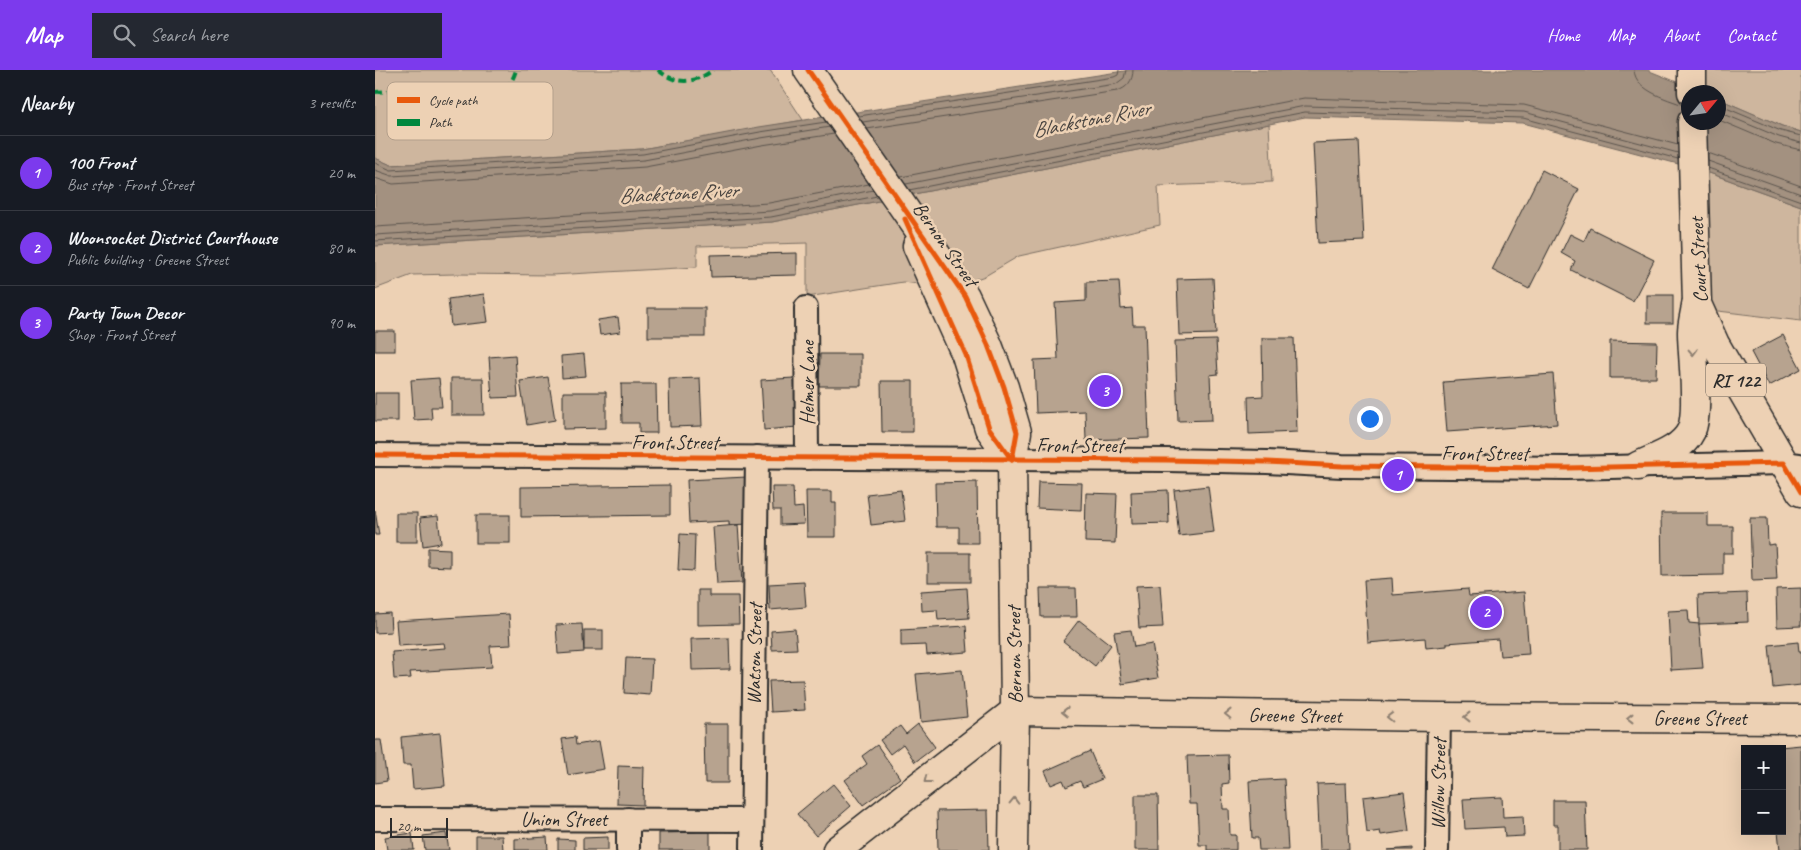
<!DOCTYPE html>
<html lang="en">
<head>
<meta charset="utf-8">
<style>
  :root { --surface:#171b24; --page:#242831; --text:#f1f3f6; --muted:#9ea1a6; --line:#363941; --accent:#7c3aed }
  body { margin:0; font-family:Caveat,sans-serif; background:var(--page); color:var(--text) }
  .controls { position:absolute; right:15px; bottom:15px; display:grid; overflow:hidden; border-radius:0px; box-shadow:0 5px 20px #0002 }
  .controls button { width:45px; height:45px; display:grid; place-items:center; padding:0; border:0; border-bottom:1px solid var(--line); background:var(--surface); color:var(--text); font:25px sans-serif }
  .compass { position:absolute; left:1306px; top:15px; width:45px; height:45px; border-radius:50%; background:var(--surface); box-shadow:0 5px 20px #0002; rotate:61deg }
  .scale { position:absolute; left:15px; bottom:12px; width:58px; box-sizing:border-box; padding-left:5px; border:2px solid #2b2b2b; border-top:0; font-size:14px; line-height:18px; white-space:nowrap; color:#2b2b2b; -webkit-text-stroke:4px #edd1b4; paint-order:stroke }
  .you { position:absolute; left:994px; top:348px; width:18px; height:18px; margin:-12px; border:4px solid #fff; border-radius:50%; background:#1a73e8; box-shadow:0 0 0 8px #1a73e833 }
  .badge { display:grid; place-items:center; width:32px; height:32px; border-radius:50%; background:var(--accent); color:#fff; font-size:16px; font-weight:700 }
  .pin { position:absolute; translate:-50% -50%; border:2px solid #fff; box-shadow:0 1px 5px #0006 }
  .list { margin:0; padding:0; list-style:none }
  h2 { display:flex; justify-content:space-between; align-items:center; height:65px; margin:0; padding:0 20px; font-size:21px }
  h2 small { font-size:16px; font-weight:400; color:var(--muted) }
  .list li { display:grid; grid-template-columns:32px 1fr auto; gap:15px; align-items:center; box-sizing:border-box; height:75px; padding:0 20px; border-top:1px solid var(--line) }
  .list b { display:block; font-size:19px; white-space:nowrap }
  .list p { margin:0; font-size:16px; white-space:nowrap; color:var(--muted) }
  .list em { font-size:16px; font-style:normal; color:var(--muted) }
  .icon { flex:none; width:28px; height:28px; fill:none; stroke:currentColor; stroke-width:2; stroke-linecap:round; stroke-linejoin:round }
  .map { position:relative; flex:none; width:1426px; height:780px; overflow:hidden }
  header { display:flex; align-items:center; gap:30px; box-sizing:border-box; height:70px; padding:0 25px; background:var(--accent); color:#fff }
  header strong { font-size:24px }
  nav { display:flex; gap:28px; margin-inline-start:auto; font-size:18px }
  .search { width:350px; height:45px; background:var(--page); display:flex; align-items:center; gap:12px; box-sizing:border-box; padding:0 18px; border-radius:0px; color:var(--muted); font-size:19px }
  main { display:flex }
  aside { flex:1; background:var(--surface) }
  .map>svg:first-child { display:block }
</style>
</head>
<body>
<header>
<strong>Map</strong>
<div class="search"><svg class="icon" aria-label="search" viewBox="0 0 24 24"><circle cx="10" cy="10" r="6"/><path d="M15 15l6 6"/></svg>Search here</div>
<nav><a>Home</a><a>Map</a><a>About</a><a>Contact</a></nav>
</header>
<main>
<aside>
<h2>Nearby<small>3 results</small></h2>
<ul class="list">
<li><span class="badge">1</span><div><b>100 Front</b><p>Bus stop · Front Street</p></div><em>20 m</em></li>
<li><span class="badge">2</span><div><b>Woonsocket District Courthouse</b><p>Public building · Greene Street</p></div><em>80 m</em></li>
<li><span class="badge">3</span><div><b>Party Town Decor</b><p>Shop · Front Street</p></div><em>90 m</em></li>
</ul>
</aside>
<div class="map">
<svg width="1426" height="780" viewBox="0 0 1426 780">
  <rect width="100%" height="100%" fill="#edd1b4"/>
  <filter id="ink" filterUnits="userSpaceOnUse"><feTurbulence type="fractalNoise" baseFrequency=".02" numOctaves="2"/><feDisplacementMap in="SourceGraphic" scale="10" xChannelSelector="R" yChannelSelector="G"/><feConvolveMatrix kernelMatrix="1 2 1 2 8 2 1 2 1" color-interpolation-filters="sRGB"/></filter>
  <g filter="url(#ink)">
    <g fill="#ceb69e" stroke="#7c7064">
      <polygon points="0,0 395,0 428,50 267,79 16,95 0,88"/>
      <polygon points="1325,0 1426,0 1426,62 1407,56 1344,29 1344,22 1327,22"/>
      <polygon points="894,54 897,112 783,116 785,155 644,186 610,206 575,218 528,212 432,227 432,173 322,176 322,197 177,205 80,204 37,205 0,219 0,176 397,152"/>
      <polygon points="1326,100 1426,136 1426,251 1335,240"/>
    </g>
    <polygon fill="#a39180" stroke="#73685e" points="756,0 1272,0 1327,22 1314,22 1314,52 1344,52 1344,29 1407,56 1426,62 1426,136 1326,100 1148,53 930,47 397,152 0,176 0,88 16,95 267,79 384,57"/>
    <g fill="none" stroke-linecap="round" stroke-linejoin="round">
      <g stroke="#5b544d" stroke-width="1">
        <path d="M 1259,0 C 1260,22 1296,30 1314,37"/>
        <polyline points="1344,35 1406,61 1426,66"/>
        <polyline points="1344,42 1404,67 1426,73"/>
        <polyline points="484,46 739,7 743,5 744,0"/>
        <polyline points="1344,50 1401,74 1426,80"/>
        <polyline points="488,52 741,14 749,8 751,0"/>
        <path d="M 492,59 L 742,21 C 752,18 758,11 758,0"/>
        <polyline points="1333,83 1426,116"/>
        <polyline points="1333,91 1426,124"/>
        <polyline points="0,93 16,100 268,84 385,62 451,52"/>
        <polyline points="1333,98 1426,131"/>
        <polyline points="0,100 17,106 269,90 386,68 455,57"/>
        <polyline points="526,107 929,28 1149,35 1303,75"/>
        <polyline points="0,108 18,114 270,97 387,75 459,64"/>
        <polyline points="531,114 930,36 1149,42 1303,83"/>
        <polyline points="534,120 930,42 1148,48 1303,89"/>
        <polyline points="0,157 394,133 494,114"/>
        <polyline points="0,165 395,141 498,120"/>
        <polyline points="0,171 396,147 502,126"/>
      </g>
    </g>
    <g fill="#b7a38f" stroke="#2b2b2b">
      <polygon points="984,71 989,171 943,173 938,73"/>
      <polygon points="1167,100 1204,119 1154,219 1117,200"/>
      <polygon points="1215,158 1279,190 1258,231 1196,200 1200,191 1186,183 1195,164 1209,171"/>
      <polygon points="422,183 422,205 336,207 335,185"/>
      <polygon points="838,208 841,264 804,265 802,209"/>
      <polygon points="744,211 746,239 757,238 758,255 770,255 774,368 711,370 710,341 661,343 659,290 683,289 680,233 711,231 711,212"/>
      <polygon points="109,224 113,252 76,256 73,229"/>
      <rect x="1272" y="225" width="26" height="28"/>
      <rect x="273" y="238" width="57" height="29"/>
      <polygon points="243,247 245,262 225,265 223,250"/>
      <rect x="0" y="261" width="20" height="20"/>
      <polygon points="1408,265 1426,299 1394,316 1376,282"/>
      <polygon points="887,268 919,268 922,362 874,364 873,327 888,326"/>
      <polygon points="841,270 843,304 835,305 837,350 803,351 800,271"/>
      <polygon points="1235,271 1282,272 1281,308 1235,308"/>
      <polygon points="209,284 211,306 187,308 186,286"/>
      <polygon points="445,284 486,284 486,316 444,316"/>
      <polygon points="140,285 143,327 117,328 114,287"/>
      <polygon points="1178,304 1182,354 1072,362 1068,312"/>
      <polygon points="173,307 180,350 152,355 145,311"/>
      <polygon points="64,308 67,337 56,337 57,349 39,350 36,310"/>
      <polygon points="76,308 108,308 109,345 76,345"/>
      <polygon points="325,308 327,356 295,357 294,309"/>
      <polygon points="419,308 422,357 389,360 386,310"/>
      <polygon points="506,311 538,311 538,362 507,362"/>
      <polygon points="246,314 281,314 282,363 264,363 264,353 247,353"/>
      <polygon points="188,322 231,322 231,358 188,359"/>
      <rect x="0" y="323" width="23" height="28"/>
      <polygon points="372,407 374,454 354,455 354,451 314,453 312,410"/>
      <polygon points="602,412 603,473 584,473 584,457 561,457 560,413"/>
      <polygon points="663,412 707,413 706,440 662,438"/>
      <polygon points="295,415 295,445 146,447 146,417"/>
      <polygon points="833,416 839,462 804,466 799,420"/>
      <polygon points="397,417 418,417 419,438 428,437 429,454 405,455 405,440 398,440"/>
      <polygon points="526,420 530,451 496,455 492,424"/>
      <polygon points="793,420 794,453 757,454 756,422"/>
      <polygon points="431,421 457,421 457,433 461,433 461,467 432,467"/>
      <polygon points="711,423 742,424 740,473 710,472"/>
      <polygon points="0,440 4,465 0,465"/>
      <rect x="21" y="443" width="21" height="29"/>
      <polygon points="1286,443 1333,443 1333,456 1358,456 1358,483 1348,483 1348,505 1287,506"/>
      <rect x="101" y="445" width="34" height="28"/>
      <polygon points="63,446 66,473 48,476 45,448"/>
      <polygon points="1375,448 1392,448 1393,475 1400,474 1402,510 1377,511"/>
      <polygon points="363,455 367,513 342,514 338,457"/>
      <polygon points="305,464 320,465 319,501 303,500"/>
      <polygon points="53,478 75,479 75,497 53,496"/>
      <rect x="553" y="483" width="42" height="29"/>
      <polygon points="1017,508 1018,525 1093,519 1094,526 1149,522 1154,584 1125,586 1123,569 1072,573 1072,576 1051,578 1050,568 993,573 989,510"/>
      <polygon points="429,512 431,537 395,540 394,514"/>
      <polygon points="785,515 788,557 764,558 761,516"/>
      <polygon points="592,518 594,548 563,550 562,540 547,541 546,521"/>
      <polygon points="665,518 701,518 702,547 666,547"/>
      <polygon points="1426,518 1426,556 1402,557 1401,519"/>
      <polygon points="323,520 334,520 334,526 363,526 364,554 323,555"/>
      <polygon points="1372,523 1373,552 1324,554 1323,525"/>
      <polygon points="1313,540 1314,553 1324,554 1328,598 1296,600 1293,541"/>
      <polygon points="15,543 16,562 0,563 0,544"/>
      <polygon points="134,544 136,575 115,576 117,597 35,602 36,608 19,609 17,582 70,578 69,573 23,576 21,551"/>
      <polygon points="704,550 736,575 720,596 688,571"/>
      <polygon points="207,554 209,582 183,584 181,555"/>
      <polygon points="591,556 593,582 552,585 551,575 526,576 526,560"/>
      <polygon points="420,559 422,579 397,580 396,561"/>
      <rect x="209" y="560" width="19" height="20"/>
      <polygon points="756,560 759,577 777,574 783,608 747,614 739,562"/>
      <polygon points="354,568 355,599 317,600 316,569"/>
      <polygon points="1423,572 1424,582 1426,582 1426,615 1398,618 1394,575"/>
      <polygon points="251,588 277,589 275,625 249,623"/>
      <polygon points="587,600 592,647 546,652 541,604"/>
      <polygon points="428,610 430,640 396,642 394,611"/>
      <polygon points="329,654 353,654 353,713 330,713"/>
      <polygon points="543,654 560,677 540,692 528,674 515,684 505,670 525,656 531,664"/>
      <polygon points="65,663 70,716 38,719 36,695 28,695 26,667"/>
      <polygon points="200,667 201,675 224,671 229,699 193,705 187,669"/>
      <polygon points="0,670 6,670 12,711 0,713"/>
      <polygon points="502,675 525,708 488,735 470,710 492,694 487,686"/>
      <polygon points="1426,675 1426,780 1405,780 1403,761 1407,761 1407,679 1395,678"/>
      <polygon points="715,681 727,709 708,717 705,711 691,717 688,710 676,715 670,701"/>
      <polygon points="853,685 854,713 847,714 848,739 854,739 855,765 861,765 861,780 832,780 832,775 824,775 822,734 814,734 812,686"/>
      <polygon points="243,696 269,697 268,735 242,734"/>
      <polygon points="909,709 913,780 884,780 883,768 877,768 874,711"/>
      <polygon points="971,713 974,780 945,780 942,714"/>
      <polygon points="458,714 476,736 441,766 422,744"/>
      <polygon points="1029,722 1034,761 1006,765 1005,761 992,763 988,727"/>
      <polygon points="760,725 783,725 784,780 760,780"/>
      <polygon points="1127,727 1128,747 1148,746 1149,766 1130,767 1129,757 1090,759 1088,729"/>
      <polygon points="1178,730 1210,730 1212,780 1183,780 1183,755 1178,755"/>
      <polygon points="613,740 614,780 563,780 562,741"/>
      <polygon points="335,762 335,780 284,780 284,763"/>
      <polygon points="37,763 39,780 12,780 10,767"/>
      <polygon points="71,763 74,780 50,780 48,766"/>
      <polygon points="101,766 127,766 128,780 101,780"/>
      <polygon points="172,767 173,780 140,780 140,769"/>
      <polygon points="233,767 233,780 208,780 208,768"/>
      <polygon points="183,769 200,770 200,780 183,780"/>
      <polygon points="1037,778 1037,780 1013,780"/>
    </g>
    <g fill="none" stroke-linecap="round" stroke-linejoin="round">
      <g stroke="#2b2b2b" stroke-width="26">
        <g id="minor">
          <polyline points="431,238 432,388"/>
          <polyline points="0,385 792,390 892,392 967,396 1192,398 1409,393 1424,395"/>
          <polyline points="0,749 377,750"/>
          <polyline points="253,749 253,780"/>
          <polyline points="377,780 382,387"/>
          <polyline points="1062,780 1064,647"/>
        </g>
      </g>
      <g stroke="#2b2b2b" stroke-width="31">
        <g id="major">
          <polyline points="433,0 590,226 613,275 629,317 642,362 637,390 640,641 638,780"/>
          <polyline points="1317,0 1317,22"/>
          <polyline points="1317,52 1322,234 1340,274 1426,422"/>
          <polyline points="542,176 591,285 614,358 637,390"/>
          <path d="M 1263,396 C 1280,388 1307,380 1316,361 C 1325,341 1317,286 1317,262 C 1317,253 1320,244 1321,235"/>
          <polyline points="462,780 640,641 1064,647 1426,649"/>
        </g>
      </g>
      <use href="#minor" stroke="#edd1b4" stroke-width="22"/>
      <use href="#major" stroke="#edd1b4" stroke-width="28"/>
      <g stroke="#00873e" stroke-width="4" stroke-dasharray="8 4" stroke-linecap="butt">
        <path d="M 283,0 C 301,15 319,14 338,0"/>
        <path d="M 0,22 L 45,19 L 65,20 C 86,38 101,50 124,26 C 132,18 138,11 141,0"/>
      </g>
      <g stroke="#edd1b4" stroke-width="8">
        <g id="cycleway">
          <polyline points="433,0 590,226 613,275 629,317 642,362 637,390"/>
          <polyline points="530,149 591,285 614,358 637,390"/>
          <polyline points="0,385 792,390 892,392 967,396 1192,398 1409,393 1426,422"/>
        </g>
      </g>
      <use href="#cycleway" stroke="#e8590c" stroke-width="5"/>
    </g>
    <defs><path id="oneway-chevron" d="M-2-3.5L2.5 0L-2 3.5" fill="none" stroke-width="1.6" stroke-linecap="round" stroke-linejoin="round" transform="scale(1.25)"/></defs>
    <g stroke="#8c7e70">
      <use href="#oneway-chevron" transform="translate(1318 282) rotate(88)"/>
      <use href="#oneway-chevron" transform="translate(690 642) rotate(-179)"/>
      <use href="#oneway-chevron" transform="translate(853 644) rotate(-179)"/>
      <use href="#oneway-chevron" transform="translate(1015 647) rotate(-179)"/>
      <use href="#oneway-chevron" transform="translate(1092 647) rotate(-180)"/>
      <use href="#oneway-chevron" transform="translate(1255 648) rotate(-180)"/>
      <use href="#oneway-chevron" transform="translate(552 710) rotate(142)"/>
      <use href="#oneway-chevron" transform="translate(639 731) rotate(-89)"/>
    </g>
  </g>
  <g text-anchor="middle" stroke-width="5" stroke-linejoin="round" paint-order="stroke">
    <rect fill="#edd1b4" stroke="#655d54" stroke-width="1" x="1331" y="293.5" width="60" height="33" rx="4"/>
    <g font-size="19" font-weight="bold" fill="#2b2b2b">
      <text x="1361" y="317">RI 122</text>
    </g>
    <g font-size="20" fill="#2b2b2b" stroke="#edd1b4">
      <text transform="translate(571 174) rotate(55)" y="7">Bernon Street</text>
      <text transform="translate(1323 190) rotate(-93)" y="7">Court Street</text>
      <text transform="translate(432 313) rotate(-90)" y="7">Helmer Lane</text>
      <text x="300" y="379">Front Street</text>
      <text x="705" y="382">Front Street</text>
      <text x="1110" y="390">Front Street</text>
      <text transform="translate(379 584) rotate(-89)" y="7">Watson Street</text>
      <text transform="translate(639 585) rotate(-91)" y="7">Bernon Street</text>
      <text transform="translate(920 645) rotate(1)" y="7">Greene Street</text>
      <text x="1325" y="655">Greene Street</text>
      <text transform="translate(1063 714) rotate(-89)" y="7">Willow Street</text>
      <text x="189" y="756">Union Street</text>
    </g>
    <g font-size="21" font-style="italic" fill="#494440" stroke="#edd1b4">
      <text transform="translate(716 49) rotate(-11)" y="7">Blackstone River</text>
      <text transform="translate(303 123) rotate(-3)" y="7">Blackstone River</text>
    </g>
  </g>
  <rect x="12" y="12" width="166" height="58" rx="8" fill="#edd1b4" stroke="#b39f8b" stroke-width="1"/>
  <rect x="22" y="27" width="23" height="6" fill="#e8590c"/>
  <rect x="22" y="49" width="23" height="7" fill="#00873e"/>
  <g font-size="14" fill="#2b2b2b">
    <text x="54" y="35">Cycle path</text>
    <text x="54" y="57">Path</text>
  </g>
</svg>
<div class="controls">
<button>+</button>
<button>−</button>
</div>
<svg class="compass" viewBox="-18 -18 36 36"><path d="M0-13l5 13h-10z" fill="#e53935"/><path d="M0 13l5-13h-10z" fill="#9ea1a6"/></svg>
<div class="scale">20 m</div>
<div class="you"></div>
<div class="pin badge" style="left:1023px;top:405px">1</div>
<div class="pin badge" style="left:1111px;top:542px">2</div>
<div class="pin badge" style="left:730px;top:321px">3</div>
</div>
</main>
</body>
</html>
